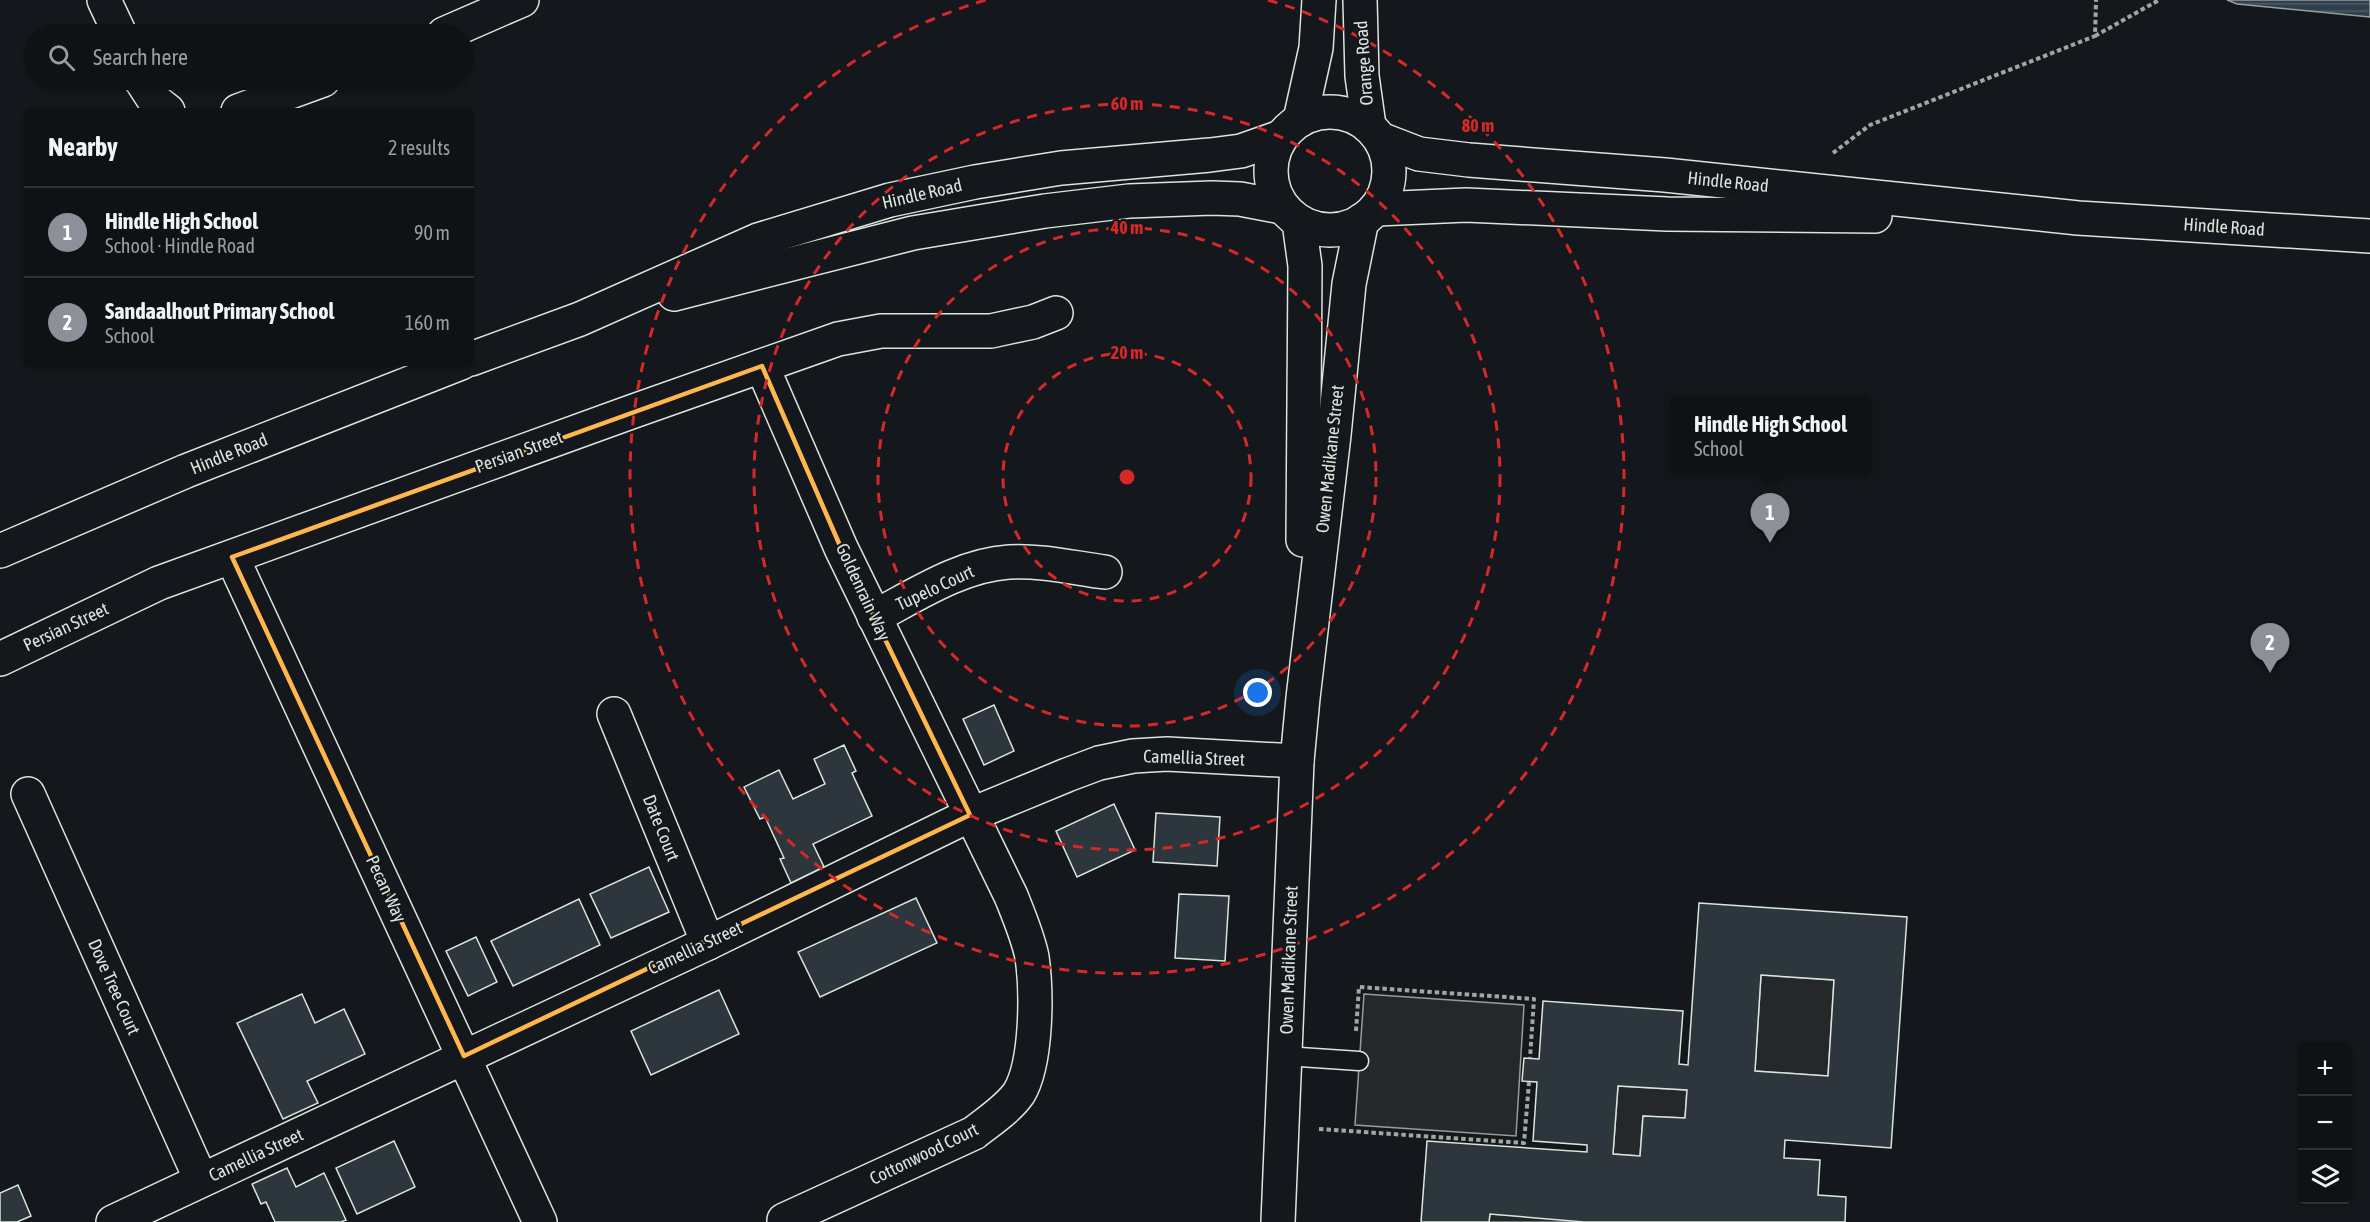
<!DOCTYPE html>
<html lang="en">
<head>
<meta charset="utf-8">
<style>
  :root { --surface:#0f1215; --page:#181b1e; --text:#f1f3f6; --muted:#9b9ea0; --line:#2f3234; --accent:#8c9099 }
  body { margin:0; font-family:"Asap Condensed",sans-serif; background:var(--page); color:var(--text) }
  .controls { position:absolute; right:18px; bottom:18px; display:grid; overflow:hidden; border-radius:6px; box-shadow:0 2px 4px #0004 }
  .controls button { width:54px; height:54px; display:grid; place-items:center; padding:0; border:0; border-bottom:2px solid var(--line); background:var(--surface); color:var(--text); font:30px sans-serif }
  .you { position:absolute; left:1258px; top:693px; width:21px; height:21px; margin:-15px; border:4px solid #fff; border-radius:50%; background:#1a73e8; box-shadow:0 0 0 9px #1a73e833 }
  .badge { display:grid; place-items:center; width:39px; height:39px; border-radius:50%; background:var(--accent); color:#fff; font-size:20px; font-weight:700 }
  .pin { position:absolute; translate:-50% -50px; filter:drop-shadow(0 2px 3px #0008) }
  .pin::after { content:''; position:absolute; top:32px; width:21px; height:18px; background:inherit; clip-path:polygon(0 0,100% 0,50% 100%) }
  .popup { position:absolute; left:1670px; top:396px; width:201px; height:78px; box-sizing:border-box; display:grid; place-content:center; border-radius:6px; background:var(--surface); filter:drop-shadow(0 2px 4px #0005); font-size:20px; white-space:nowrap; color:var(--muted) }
  .popup b { font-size:22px; color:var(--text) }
  .popup::after { content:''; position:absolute; left:50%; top:100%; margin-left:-12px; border:12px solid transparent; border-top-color:var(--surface) }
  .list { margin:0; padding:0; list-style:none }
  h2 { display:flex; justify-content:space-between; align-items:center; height:78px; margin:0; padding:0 24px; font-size:26px }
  h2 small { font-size:20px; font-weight:400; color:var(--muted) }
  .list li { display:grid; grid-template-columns:39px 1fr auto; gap:18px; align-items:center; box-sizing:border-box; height:90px; padding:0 24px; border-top:2px solid var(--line) }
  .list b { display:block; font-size:22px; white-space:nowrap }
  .list p { margin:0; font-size:20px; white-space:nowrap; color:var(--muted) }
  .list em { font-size:20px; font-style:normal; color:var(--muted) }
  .icon { flex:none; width:33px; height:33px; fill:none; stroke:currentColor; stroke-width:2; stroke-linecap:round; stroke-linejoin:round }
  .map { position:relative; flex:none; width:2370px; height:1222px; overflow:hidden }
  .search { position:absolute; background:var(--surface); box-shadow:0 2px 4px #0004; left:24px; top:24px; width:450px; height:66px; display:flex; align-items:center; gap:15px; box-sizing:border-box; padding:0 21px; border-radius:33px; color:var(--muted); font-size:22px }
  .panel { position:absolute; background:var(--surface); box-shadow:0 2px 4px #0004; left:24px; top:108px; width:450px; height:258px; border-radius:6px }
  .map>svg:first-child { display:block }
</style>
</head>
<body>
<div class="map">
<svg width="2370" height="1222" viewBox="0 0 2370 1222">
  <defs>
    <pattern id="water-rules" width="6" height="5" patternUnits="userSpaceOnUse" patternTransform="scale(1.5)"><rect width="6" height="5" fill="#2f3f4d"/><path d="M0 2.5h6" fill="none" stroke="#4c5b66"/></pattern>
  </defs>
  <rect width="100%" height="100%" fill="#14181c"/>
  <g fill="#24282b" stroke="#939e99" stroke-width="1.5">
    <polygon points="1761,975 1834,980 1828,1076 1755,1071"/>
    <polygon points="1364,994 1524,1005 1516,1136 1355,1125"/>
    <polygon points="1618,1086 1687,1090 1685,1118 1643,1116 1640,1156 1613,1154"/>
    <polygon points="1490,1214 1584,1220 1584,1222 1489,1222"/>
  </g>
  <polygon fill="url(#water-rules)" stroke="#939e99" stroke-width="1.5" points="2227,0 2370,0 2370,17 2237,4"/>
  <g fill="#2c363c" stroke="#d8e6dc" stroke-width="1.5" fill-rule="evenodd">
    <polygon points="994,705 1014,751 984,765 963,719"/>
    <polygon points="844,745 856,771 852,773 872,816 813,844 824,867 791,883 780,859 784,858 765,817 760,819 744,787 779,770 793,799 825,784 814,759"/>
    <polygon points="1114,804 1135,850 1077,877 1056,831"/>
    <polygon points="1156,813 1220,817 1217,866 1153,862"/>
    <polygon points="649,867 669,912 611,938 590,894"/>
    <polygon points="1179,894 1229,896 1225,961 1175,958"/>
    <polygon points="916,898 937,943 820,997 798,952"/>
    <polygon points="579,899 600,945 513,986 491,941"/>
    <path d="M 1699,903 L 1907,917 L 1891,1148 L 1785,1140 L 1784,1158 L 1820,1160 L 1818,1195 L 1846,1197 L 1845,1222 L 1584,1222 L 1490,1214 L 1489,1222 L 1421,1222 L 1427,1141 L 1587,1152 L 1587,1145 L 1533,1141 L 1537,1082 L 1522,1081 L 1524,1058 L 1539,1059 L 1543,1001 L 1683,1011 L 1679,1064 L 1688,1065 ZM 1761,975 L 1834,980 L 1828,1076 L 1755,1071 ZM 1618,1086 L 1687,1090 L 1685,1118 L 1643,1116 L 1640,1156 L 1613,1154 Z"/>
    <polygon points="476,937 497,982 468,996 446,951"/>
    <polygon points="719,990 739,1034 651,1075 631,1031"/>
    <polygon points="302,994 315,1023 344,1009 365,1054 307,1081 318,1103 283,1119 237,1023"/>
    <polygon points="394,1141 415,1187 357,1214 336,1168"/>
    <polygon points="287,1168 296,1187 324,1173 346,1220 341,1222 275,1222 266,1202 261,1204 252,1184"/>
    <polygon points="18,1185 31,1216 17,1222 0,1222 0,1193"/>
  </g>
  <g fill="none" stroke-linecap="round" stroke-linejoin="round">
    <g stroke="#d8e6dc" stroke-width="21">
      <polyline id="lane" points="1285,1056 1359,1061"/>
    </g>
    <g stroke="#d8e6dc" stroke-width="36">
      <g id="street">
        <polyline points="104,0 120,34"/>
        <polyline points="1360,0 1362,76 1369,126"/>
        <polyline points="444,34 522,0"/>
        <polyline points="141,80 154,100 168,111"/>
        <polyline points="238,111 323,80"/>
        <polyline points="1300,120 1316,48 1319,0"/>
        <path d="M 762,366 L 841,548 L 1011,896 C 1019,916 1028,937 1032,957 C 1037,992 1037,1063 1019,1093 C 1008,1109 989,1121 974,1133 L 784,1220"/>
        <polyline points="232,557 540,1222"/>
        <path d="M 874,617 C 916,595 961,565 1009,562 C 1040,560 1074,568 1105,572"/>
        <polyline points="0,659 159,583 631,412 838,339 881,331 991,331 1033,322 1056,313"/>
        <polyline points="614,714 708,943"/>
        <polyline points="28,794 201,1180"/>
        <polyline points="113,1222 708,943 970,815 1067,775 1099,763 1133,756 1167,754 1297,761"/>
      </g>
    </g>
    <g stroke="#d8e6dc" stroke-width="36">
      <g id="secondary">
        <circle cx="1330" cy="171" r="59"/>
        <polyline points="1380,139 1419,154 1469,160 1665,175 2078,218 2370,236"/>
        <polyline points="1377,209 1466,205 1667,214 1875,216"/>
        <polyline points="1299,222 1305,266 1303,540"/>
        <polyline points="674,294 913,233 1045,211 1129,201 1212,198 1240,199 1282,207"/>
        <polyline points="471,359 580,319 758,240 890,200 975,182 1061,168 1210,155 1241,151 1281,137"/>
        <polyline points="0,551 186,471 461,363"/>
        <polyline points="1278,1222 1297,761 1303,698 1334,435 1349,284 1362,220"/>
      </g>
    </g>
    <g stroke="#9da8a2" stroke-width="4" stroke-dasharray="4.5 3" stroke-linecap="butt">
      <polyline points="2095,36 2159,0"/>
      <polyline points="1833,153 1870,125 2095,36 2096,0"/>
      <polyline points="1356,1031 1359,987 1534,999 1530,1058"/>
      <polyline points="1319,1129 1524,1143 1529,1082"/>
    </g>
    <use href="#lane" stroke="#14181c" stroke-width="18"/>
    <use href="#street" stroke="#14181c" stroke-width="33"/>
    <use href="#secondary" stroke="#14181c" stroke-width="33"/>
  </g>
  <path fill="none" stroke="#ffb74d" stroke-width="4.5" stroke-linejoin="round" d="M 762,366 L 841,548 L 970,815 L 464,1056 L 232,557 Z"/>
  <g fill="none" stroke="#d62828" stroke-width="3" stroke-dasharray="10 8">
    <circle cx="1127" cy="477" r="124"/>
    <circle cx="1127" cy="477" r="249"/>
    <circle cx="1127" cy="477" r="373"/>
    <path d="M1268 0A497 497 0 1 1 986 0"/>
  </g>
  <g text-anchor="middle" stroke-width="4.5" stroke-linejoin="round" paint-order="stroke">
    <g font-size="18" fill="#d8e6dc" stroke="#14181c">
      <text transform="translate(1364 63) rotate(-94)" y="6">Orange Road</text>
      <text transform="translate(1728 182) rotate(6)" y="6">Hindle Road</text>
      <text transform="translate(922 194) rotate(-13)" y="6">Hindle Road</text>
      <text transform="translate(2224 227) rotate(4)" y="6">Hindle Road</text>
      <text transform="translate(519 452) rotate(-20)" y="6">Persian Street</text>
      <text transform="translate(229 454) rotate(-22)" y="6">Hindle Road</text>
      <text transform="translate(1330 459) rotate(-84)" y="6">Owen Madikane Street</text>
      <text transform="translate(935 588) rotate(-25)" y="6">Tupelo Court</text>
      <text transform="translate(863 592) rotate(65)" y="6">Goldenrain Way</text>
      <text transform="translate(66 627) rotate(-25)" y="6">Persian Street</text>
      <text transform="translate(1194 758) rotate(2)" y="6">Camellia Street</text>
      <text transform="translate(661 828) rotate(68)" y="6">Date Court</text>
      <text transform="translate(386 889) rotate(65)" y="6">Pecan Way</text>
      <text transform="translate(695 948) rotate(-25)" y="6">Camellia Street</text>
      <text transform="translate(1289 960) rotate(-88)" y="6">Owen Madikane Street</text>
      <text transform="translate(114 987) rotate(66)" y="6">Dove Tree Court</text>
      <text transform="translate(924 1154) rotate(-26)" y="6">Cottonwood Court</text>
      <text transform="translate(256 1155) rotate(-25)" y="6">Camellia Street</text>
    </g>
  </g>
  <circle cx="1127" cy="477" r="9" fill="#d62828" stroke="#14181c" stroke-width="3"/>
  <g font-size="18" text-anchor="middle" font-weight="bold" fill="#d62828" stroke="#14181c" stroke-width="4.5" stroke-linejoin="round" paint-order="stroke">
    <text x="1127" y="110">60 m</text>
    <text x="1478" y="132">80 m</text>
    <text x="1127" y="234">40 m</text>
    <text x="1127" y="359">20 m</text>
  </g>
</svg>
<div class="controls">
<button>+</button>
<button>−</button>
<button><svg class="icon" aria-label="layers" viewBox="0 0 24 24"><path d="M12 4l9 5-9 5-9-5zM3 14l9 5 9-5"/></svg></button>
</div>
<div class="you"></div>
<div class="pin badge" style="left:1770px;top:543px">1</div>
<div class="popup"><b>Hindle High School</b>School</div>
<div class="pin badge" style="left:2270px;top:673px">2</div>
<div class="search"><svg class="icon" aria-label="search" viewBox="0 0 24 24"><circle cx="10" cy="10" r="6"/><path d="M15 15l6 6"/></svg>Search here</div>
<section class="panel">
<h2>Nearby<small>2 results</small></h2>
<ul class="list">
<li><span class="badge">1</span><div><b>Hindle High School</b><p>School · Hindle Road</p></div><em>90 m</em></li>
<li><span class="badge">2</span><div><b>Sandaalhout Primary School</b><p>School</p></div><em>160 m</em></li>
</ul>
</section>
</div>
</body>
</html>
